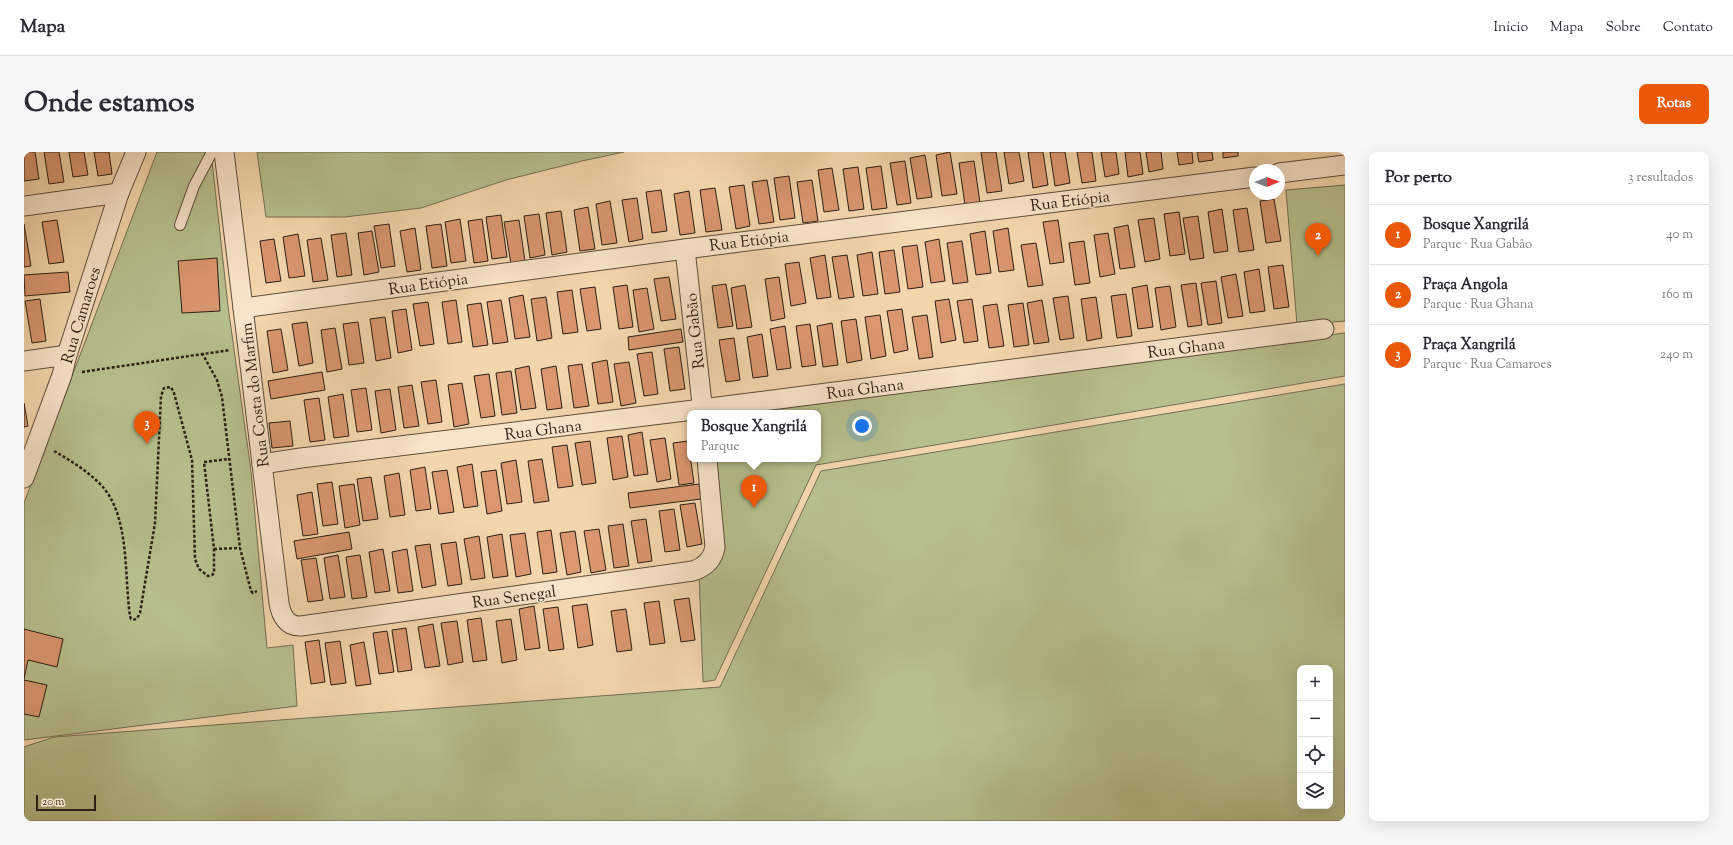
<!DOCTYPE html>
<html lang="pt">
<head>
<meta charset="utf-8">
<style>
  :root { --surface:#fff; --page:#f7f7f7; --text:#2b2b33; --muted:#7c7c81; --line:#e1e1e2; --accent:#ea580c }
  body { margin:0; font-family:"Sorts Mill Goudy",serif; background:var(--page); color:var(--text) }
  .controls { position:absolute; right:12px; bottom:12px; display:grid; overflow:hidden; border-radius:8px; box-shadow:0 4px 16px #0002 }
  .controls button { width:36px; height:36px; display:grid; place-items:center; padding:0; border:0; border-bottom:1px solid var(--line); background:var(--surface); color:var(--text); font:20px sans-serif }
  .compass { position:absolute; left:1225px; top:12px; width:36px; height:36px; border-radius:50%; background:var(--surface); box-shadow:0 4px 16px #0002; rotate:89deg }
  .scale { position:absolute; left:12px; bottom:10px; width:60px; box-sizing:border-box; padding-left:4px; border:2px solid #2c1f15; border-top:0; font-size:11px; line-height:14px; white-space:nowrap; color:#2c1f15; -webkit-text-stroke:3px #f8e4ca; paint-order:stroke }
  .you { position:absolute; left:838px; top:274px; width:14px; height:14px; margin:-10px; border:3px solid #fff; border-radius:50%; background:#1a73e8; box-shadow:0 0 0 6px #1a73e833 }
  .badge { display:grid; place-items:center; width:26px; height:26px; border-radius:50%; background:var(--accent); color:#fff; font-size:13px; font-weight:700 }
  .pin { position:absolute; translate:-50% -33px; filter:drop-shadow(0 1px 2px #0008) }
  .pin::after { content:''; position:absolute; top:21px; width:14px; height:12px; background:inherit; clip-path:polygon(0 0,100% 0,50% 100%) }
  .popup { position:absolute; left:663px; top:258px; width:134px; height:52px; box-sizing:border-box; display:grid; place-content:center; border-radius:8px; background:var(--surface); filter:drop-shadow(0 1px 3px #0005); font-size:13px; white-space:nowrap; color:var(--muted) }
  .popup b { font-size:15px; color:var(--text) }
  .popup::after { content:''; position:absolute; left:50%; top:100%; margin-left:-8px; border:8px solid transparent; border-top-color:var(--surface) }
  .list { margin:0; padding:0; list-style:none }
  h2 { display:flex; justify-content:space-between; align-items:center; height:52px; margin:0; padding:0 16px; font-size:17px }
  h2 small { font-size:13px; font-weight:400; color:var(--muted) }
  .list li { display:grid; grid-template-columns:26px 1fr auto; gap:12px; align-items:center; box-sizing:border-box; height:60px; padding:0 16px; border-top:1px solid var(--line) }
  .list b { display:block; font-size:15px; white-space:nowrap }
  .list p { margin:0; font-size:13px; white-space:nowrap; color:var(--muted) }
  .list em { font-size:13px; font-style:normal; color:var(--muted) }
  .icon { flex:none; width:22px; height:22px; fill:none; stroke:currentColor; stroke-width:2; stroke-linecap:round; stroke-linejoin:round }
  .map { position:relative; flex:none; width:1321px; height:669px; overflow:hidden; border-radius:8px }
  header { display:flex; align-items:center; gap:24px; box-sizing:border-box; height:56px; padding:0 20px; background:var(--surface); border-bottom:1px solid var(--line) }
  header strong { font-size:19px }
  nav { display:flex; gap:22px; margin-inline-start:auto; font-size:14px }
  .intro { display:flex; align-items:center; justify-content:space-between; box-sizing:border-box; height:96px; padding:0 24px }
  h1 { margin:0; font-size:28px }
  .button { padding:10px 18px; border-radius:8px; background:var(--accent); color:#fff; font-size:14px; font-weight:700 }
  main { display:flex; gap:24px; padding:0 24px }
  aside { flex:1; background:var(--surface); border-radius:8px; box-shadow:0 4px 16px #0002 }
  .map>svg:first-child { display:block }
</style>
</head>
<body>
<header>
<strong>Mapa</strong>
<nav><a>Início</a><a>Mapa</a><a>Sobre</a><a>Contato</a></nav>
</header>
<div class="intro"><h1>Onde estamos</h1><a class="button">Rotas</a></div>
<main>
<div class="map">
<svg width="1321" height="669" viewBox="0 0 1321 669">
  <rect width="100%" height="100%" fill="#f4d6ad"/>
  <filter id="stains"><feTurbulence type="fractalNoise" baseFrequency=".005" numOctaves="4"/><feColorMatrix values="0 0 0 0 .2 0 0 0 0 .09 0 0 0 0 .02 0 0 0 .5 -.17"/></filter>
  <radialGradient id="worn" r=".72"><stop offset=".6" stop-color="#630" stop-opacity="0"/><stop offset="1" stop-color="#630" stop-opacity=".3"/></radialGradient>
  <g fill="#b7bf8d" stroke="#726f51" fill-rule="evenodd">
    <polygon points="133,0 187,0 204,154 227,319 243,496 269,493 273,554 0,588 0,351"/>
    <polygon points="233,0 600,0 558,9 482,28 397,56 321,65 242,65"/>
    <polygon points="1321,33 1321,169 1273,173 1262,38"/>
    <polygon points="1321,181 1321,224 792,313 691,528 679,530 675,421 682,417 684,307 794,307 794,261 680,261 679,259"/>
    <path d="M 1321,232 L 1321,669 L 0,669 L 0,595 L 30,585 L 696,535 L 797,319 ZM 1276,516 L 1306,516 L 1306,654 L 1276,654 Z"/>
  </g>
  <g fill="#da966f" stroke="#2c1f15">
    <polygon points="0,0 11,0 15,27 0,29"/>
    <polygon points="20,0 35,0 40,30 25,32"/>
    <polygon points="45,0 60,0 64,23 49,25"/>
    <polygon points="70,0 85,0 88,22 74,24"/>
    <polygon points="926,0 933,42 918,44 912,3"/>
    <polygon points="957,0 972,0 978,39 963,41"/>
    <polygon points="980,0 995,0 1000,29 985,32"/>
    <polygon points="1004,0 1019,0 1024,33 1009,36"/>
    <polygon points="1026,0 1041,0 1046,31 1031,34"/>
    <polygon points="1053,0 1068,0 1072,29 1058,31"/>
    <polygon points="1077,0 1092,0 1095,22 1081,25"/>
    <polygon points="1101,0 1116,0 1119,22 1104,25"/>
    <polygon points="1122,0 1137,0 1139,17 1125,20"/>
    <polygon points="1153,0 1168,0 1169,11 1155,13"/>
    <polygon points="1173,0 1188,0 1189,8 1175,10"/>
    <polygon points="1199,0 1214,0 1214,4 1199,6"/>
    <polygon points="901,3 908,45 893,47 886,6"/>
    <polygon points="881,9 887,51 873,53 866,11"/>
    <polygon points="950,9 956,51 941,53 935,11"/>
    <polygon points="857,14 863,56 848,58 842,16"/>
    <polygon points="834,15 840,57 825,59 819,17"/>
    <polygon points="808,16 815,58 800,60 794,18"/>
    <polygon points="765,24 771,66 756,68 750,26"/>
    <polygon points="743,28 750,70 735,72 728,30"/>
    <polygon points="788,28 794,69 779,71 773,30"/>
    <polygon points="720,33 726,74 712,77 705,35"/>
    <polygon points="691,36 698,78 682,80 676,38"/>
    <polygon points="637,38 643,79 628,81 622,40"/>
    <polygon points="665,39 671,81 656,83 650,42"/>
    <polygon points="613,46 619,87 605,90 598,48"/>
    <polygon points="1250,47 1257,89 1242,91 1236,49"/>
    <polygon points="586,49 593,91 578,93 572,52"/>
    <polygon points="564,55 571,97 556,99 550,58"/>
    <polygon points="1223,56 1230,98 1215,100 1209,58"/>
    <polygon points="1198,57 1204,99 1190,101 1184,60"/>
    <polygon points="537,59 543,100 528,103 522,61"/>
    <polygon points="1155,60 1161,102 1146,104 1140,62"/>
    <polygon points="515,62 521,103 506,106 500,64"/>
    <polygon points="477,63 483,105 468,107 462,65"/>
    <polygon points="1174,64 1180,106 1166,108 1159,66"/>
    <polygon points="1130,66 1136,107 1121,110 1114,68"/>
    <polygon points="436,67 442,109 427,111 421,70"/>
    <polygon points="458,67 464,109 450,111 444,69"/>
    <polygon points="33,68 40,110 25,112 18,70"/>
    <polygon points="495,68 501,109 487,112 480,70"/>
    <polygon points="1034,68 1040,110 1026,112 1019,70"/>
    <polygon points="0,72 7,114 0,115"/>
    <polygon points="365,72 371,114 357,116 350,74"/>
    <polygon points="417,72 423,114 408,116 402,74"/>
    <polygon points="1104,73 1111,115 1096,117 1090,76"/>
    <polygon points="391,76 397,118 383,120 376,79"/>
    <polygon points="984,76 990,118 975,120 969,79"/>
    <polygon points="348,79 355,120 340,123 334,81"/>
    <polygon points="961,79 967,121 952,123 946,82"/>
    <polygon points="322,81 328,123 313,125 307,83"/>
    <polygon points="1084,81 1091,122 1076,125 1070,83"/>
    <polygon points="274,82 281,124 265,126 259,85"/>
    <polygon points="297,86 304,128 289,130 283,88"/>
    <polygon points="250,87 257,129 242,131 236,89"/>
    <polygon points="915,87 921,129 907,131 901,90"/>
    <polygon points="938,89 944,130 929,132 923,91"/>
    <polygon points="1060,89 1066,131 1051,133 1045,91"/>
    <polygon points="1012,91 1019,133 1004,135 997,93"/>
    <polygon points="893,93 899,135 884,137 878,95"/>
    <polygon points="870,98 876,140 861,142 855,100"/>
    <polygon points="848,100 854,142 839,144 833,103"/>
    <polygon points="801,103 807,145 793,147 786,106"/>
    <polygon points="823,103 830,145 815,147 808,105"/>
    <polygon points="193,106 196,159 158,161 154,109"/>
    <polygon points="775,110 782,151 767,154 761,112"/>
    <polygon points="1259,113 1265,155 1250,157 1244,115"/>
    <polygon points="1235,117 1241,159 1226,161 1220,120"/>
    <polygon points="44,120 46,140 1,144 0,123"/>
    <polygon points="1212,122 1219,164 1204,166 1197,125"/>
    <polygon points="645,125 652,167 637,169 630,127"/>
    <polygon points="755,125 761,166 747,169 741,127"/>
    <polygon points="1192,129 1198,171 1184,173 1177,131"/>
    <polygon points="1172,131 1178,173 1164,175 1157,133"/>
    <polygon points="702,132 709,174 694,176 688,134"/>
    <polygon points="603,133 609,175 595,177 589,135"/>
    <polygon points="721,133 728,175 713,177 707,136"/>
    <polygon points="1123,133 1129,175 1114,177 1108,136"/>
    <polygon points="1146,134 1152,175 1137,178 1131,136"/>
    <polygon points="571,135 577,177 563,179 556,137"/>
    <polygon points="623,136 630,177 615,180 609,138"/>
    <polygon points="548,138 554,180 539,182 533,140"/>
    <polygon points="1102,142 1108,184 1093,186 1087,144"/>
    <polygon points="499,143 506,185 491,187 485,146"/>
    <polygon points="1044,144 1050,186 1036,188 1029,146"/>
    <polygon points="522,145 528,186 513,189 507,147"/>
    <polygon points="1072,145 1078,186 1063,189 1057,147"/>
    <polygon points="16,147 22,189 8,191 1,149"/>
    <polygon points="925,147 932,188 917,191 911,149"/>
    <polygon points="948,147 954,189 940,191 933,149"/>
    <polygon points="432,148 438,190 424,192 418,150"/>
    <polygon points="477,148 484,190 469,192 463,150"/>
    <polygon points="1018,148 1025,190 1010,192 1003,151"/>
    <polygon points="404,150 410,192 396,194 389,152"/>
    <polygon points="457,151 464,193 449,195 443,153"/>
    <polygon points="999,151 1005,193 990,195 984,153"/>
    <polygon points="973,152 980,194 965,196 959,154"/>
    <polygon points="382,157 388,198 374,201 368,159"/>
    <polygon points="878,157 884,198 870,201 863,159"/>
    <polygon points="856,163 862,204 847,207 841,165"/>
    <polygon points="903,163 909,205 895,207 888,165"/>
    <polygon points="361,165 367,206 352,209 346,167"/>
    <polygon points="832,167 838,208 823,211 817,169"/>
    <polygon points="283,170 289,211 275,214 268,172"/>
    <polygon points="334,170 340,211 325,213 319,172"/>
    <polygon points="808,171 814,213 799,215 793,174"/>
    <polygon points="786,172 792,213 778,215 772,174"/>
    <polygon points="761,174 767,216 753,218 746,177"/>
    <polygon points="311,176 318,217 303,220 297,178"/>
    <polygon points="257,177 264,218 249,221 243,179"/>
    <polygon points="657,177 659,190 605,198 604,185"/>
    <polygon points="738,182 744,224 729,226 723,185"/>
    <polygon points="710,186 716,228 702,230 695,188"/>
    <polygon points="655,195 661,237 646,239 640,197"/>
    <polygon points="628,200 634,242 620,244 613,202"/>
    <polygon points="583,208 589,250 574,252 568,211"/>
    <polygon points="605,210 612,251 597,254 590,212"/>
    <polygon points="558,212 565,254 550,256 544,214"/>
    <polygon points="505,214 512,256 497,258 491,217"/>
    <polygon points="532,214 538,256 523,258 517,217"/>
    <polygon points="487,219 493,261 478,263 472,221"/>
    <polygon points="298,220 301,238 247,247 244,229"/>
    <polygon points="465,222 471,264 457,266 450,224"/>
    <polygon points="412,228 418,270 404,272 397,230"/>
    <polygon points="438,231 445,272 430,275 424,233"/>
    <polygon points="388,233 395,274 380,276 374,235"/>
    <polygon points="342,236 348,278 333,280 327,238"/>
    <polygon points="366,237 372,278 357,281 351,239"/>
    <polygon points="319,242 325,284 310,286 304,245"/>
    <polygon points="295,246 301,288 286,290 280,248"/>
    <polygon points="0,251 4,274 0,275"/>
    <polygon points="266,269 269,294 248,296 245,271"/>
    <polygon points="618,280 624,322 610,324 604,283"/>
    <polygon points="598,284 604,325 589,328 583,286"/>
    <polygon points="641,286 647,327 633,330 626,288"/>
    <polygon points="566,289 572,331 558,333 551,291"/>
    <polygon points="664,289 670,331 655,333 649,291"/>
    <polygon points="543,293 549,334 534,336 528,295"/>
    <polygon points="518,307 525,349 510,351 504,309"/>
    <polygon points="492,308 498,350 483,352 477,311"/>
    <polygon points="448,312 454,354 440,356 433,315"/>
    <polygon points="401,315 407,357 392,359 386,318"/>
    <polygon points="423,318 430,360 415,362 408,320"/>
    <polygon points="472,318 478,359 463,362 457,320"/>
    <polygon points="375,321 381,363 366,365 360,324"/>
    <polygon points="347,325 354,367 339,369 333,327"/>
    <polygon points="308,330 314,372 299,374 293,332"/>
    <polygon points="330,332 336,373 321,376 315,334"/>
    <polygon points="675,332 677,347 606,356 604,341"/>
    <polygon points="288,340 294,382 279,384 273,343"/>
    <polygon points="671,351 678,392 663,395 656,353"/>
    <polygon points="650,357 656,398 641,400 635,359"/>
    <polygon points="622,367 628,409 614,411 607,369"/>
    <polygon points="599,372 605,414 590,416 584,374"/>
    <polygon points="575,377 582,418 567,421 560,379"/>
    <polygon points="527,378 533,420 519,422 513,380"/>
    <polygon points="551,379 557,420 543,423 536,381"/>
    <polygon points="325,380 328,397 273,407 270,389"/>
    <polygon points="501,381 507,422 492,425 486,383"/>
    <polygon points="478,382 484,424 469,426 463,385"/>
    <polygon points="455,384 461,426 447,428 440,387"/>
    <polygon points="432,390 438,432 424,434 417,392"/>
    <polygon points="406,392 412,433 398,436 391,394"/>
    <polygon points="359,397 366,439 351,441 345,400"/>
    <polygon points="383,397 389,439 374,441 368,400"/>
    <polygon points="314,403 321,445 306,447 300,406"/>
    <polygon points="336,403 343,445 328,447 322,405"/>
    <polygon points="292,406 299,448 284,450 277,408"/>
    <polygon points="665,446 671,488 657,490 650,448"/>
    <polygon points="635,449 641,491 626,493 620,451"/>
    <polygon points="563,452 569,493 554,496 548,454"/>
    <polygon points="510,454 516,496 501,498 495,457"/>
    <polygon points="534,455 540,497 525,499 519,457"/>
    <polygon points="602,457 608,498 593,500 587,459"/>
    <polygon points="457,466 463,508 449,510 443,468"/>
    <polygon points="487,467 493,508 478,511 472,469"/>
    <polygon points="433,469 439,510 424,513 417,471"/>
    <polygon points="409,472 416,514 401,516 394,475"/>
    <polygon points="382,476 388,518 374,520 368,478"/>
    <polygon points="0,477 39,487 33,515 4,508 0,527"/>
    <polygon points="363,479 370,520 355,522 349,481"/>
    <polygon points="295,488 301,530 287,532 281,490"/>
    <polygon points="316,489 322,531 307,533 301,491"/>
    <polygon points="340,490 347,532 332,534 326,493"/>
    <polygon points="0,528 23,533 15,565 0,562"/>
  </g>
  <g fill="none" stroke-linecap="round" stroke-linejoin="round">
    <g stroke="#5e4d3b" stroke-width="12">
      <polyline id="lane" points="156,73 170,34 188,0"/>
    </g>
    <g stroke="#5e4d3b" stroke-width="21">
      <g id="street">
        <path d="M 200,0 L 255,451 C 257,463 263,475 277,474 L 669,419 C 681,415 689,408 691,395 L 683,307"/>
        <polyline points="1255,21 1321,13"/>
        <polyline points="0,54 95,41"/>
        <polyline points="661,97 679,261"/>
        <polyline points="219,156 661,97 1231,25"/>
        <polyline points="0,209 43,203"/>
        <polyline points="238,312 277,306 678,257 1300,177"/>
        <polyline points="0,326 38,223 43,203 95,41 112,0"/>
      </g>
    </g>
    <g stroke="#2c1f15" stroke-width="2.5" stroke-dasharray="3 2" stroke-linecap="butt">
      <polyline points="178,201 193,228 198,245 216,396 227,439 229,441 233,439"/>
      <polyline points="58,220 206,198"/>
      <path d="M 30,299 C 47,309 64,319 78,334 C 106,365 100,423 106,464 L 107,467 C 112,469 114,465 116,461 L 131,371 L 137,244 L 140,236 L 147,235 L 150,241 L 168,308 L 171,407 L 175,417 L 184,424 L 188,423 L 190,421 L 190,397 L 180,310 L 205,307"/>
      <polyline points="190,397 216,396"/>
    </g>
    <use href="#lane" stroke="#f8e4ca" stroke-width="10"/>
    <use href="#street" stroke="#f8e4ca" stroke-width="19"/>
  </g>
  <g text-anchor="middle" stroke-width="3" stroke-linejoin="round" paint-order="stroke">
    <g font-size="16" fill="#2c1f15" stroke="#f8e4ca">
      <text transform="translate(1046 48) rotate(-7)" y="6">Rua Etiópia</text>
      <text transform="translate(725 88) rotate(-7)" y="6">Rua Etiópia</text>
      <text transform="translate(404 131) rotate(-8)" y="6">Rua Etiópia</text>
      <text transform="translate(56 163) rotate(-73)" y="6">Rua Camaroes</text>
      <text transform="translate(670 179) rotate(-96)" y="6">Rua Gabão</text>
      <text transform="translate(1162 195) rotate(-7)" y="6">Rua Ghana</text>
      <text transform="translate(841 236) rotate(-7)" y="6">Rua Ghana</text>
      <text transform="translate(230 243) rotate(-97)" y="6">Rua Costa do Marfim</text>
      <text transform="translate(519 277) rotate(-7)" y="6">Rua Ghana</text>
      <text transform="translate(490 444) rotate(-8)" y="6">Rua Senegal</text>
    </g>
  </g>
  <rect width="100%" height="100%" filter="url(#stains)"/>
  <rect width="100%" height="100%" fill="url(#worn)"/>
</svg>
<div class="controls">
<button>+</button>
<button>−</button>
<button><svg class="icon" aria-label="locate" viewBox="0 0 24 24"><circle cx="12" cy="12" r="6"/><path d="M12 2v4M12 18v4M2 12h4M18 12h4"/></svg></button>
<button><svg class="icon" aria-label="layers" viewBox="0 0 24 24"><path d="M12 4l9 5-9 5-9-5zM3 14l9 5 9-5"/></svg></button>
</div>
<svg class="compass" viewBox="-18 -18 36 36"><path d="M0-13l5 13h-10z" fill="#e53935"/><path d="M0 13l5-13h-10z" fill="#7c7c81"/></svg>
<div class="scale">20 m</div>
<div class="you"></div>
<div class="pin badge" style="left:730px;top:356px">1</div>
<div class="popup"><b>Bosque Xangrilá</b>Parque</div>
<div class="pin badge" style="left:1294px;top:104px">2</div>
<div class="pin badge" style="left:123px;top:292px">3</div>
</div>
<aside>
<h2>Por perto<small>3 resultados</small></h2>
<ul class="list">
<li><span class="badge">1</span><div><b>Bosque Xangrilá</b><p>Parque · Rua Gabão</p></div><em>40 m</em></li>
<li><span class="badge">2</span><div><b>Praça Angola</b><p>Parque · Rua Ghana</p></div><em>160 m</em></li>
<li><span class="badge">3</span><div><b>Praça Xangrilá</b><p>Parque · Rua Camaroes</p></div><em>240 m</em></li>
</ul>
</aside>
</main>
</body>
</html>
